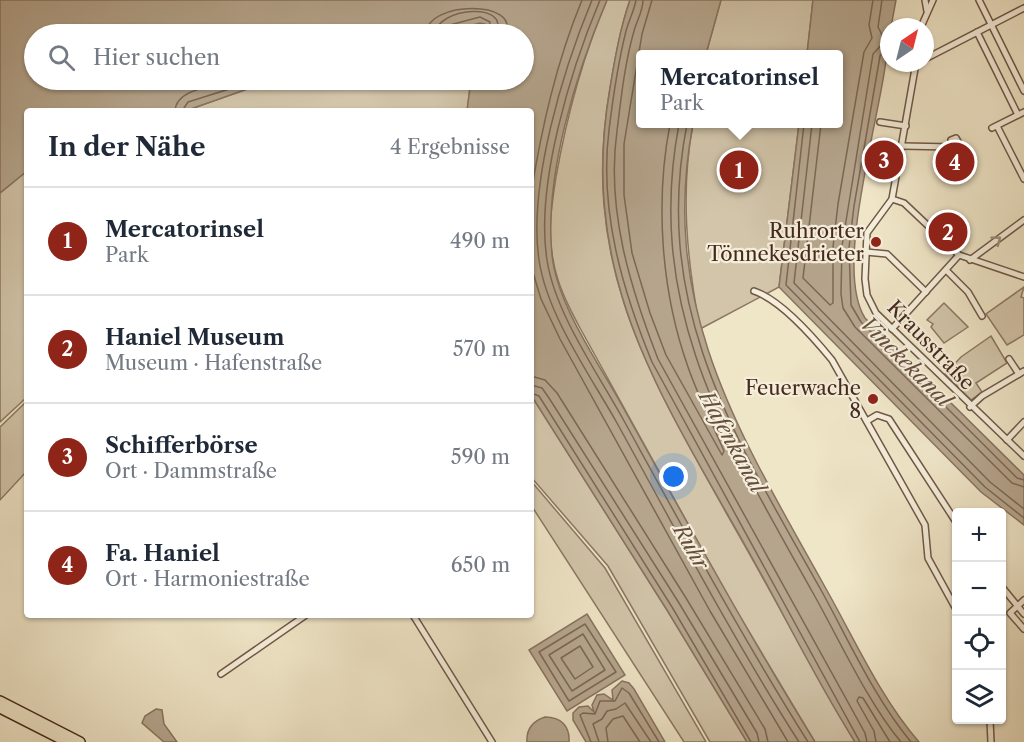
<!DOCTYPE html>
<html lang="de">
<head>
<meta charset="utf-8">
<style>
  :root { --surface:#fff; --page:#f6f6f7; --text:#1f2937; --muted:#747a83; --line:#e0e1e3; --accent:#8f2418 }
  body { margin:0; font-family:"Libre Caslon Text",serif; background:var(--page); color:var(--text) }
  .controls { position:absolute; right:18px; bottom:18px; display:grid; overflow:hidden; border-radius:6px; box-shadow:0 2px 4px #0004 }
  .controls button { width:54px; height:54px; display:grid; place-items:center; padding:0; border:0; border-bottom:2px solid var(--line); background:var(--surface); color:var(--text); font:30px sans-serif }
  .compass { position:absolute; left:880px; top:18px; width:54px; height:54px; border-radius:50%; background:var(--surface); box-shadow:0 2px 4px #0004; rotate:35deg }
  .you { position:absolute; left:674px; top:477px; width:21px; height:21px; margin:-15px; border:4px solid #fff; border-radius:50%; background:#1a73e8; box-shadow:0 0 0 9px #1a73e833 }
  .badge { display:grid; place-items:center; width:39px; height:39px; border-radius:50%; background:var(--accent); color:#fff; font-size:20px; font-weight:700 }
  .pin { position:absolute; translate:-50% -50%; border:3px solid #fff; box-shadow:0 2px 6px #0006 }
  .popup { position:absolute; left:636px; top:50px; width:207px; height:78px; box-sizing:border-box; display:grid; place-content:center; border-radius:6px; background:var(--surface); filter:drop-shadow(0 2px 4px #0005); font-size:20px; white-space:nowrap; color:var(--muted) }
  .popup b { font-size:22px; color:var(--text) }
  .popup::after { content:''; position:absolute; left:50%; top:100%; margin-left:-12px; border:12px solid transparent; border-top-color:var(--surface) }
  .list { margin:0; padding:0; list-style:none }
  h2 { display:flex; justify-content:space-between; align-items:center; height:78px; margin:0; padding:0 24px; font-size:26px }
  h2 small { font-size:20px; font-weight:400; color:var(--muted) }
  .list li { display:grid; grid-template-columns:39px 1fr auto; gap:18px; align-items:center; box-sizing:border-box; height:108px; padding:0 24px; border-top:2px solid var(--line) }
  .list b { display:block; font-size:22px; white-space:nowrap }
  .list p { margin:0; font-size:20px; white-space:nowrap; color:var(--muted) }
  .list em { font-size:20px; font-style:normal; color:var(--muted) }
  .icon { flex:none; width:33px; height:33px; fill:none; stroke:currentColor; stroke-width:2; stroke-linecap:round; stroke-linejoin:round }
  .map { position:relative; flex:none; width:1024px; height:742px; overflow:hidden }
  .search { position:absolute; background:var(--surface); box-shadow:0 2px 4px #0004; left:24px; top:24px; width:510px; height:66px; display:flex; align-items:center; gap:15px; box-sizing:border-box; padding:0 21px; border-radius:33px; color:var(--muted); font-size:22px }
  .panel { position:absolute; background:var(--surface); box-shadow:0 2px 4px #0004; left:24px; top:108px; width:510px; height:510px; border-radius:6px }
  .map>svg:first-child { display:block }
</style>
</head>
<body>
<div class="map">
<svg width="1024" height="742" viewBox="0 0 1024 742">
  <rect width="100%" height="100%" fill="#efe5c7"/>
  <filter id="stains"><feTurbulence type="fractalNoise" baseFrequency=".00333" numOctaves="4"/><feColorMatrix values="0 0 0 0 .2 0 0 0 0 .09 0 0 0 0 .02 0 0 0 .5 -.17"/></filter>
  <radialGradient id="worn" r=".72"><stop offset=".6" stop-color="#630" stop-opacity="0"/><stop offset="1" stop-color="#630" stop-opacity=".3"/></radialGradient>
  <g fill="#d2c5aa" stroke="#8b7763" stroke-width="1.5">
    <path d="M 607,0 L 630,0 C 620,29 615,58 610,88 C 579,266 650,376 733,525 C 774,597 813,670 855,742 L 815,742 L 730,600 L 580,328 C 568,306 557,284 553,259 C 547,232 552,204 556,177 C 567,115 582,58 607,0 Z"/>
    <polygon points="721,0 813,0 807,54 706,54"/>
    <polygon points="288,80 471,80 467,111 185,111 253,87"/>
    <path d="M 693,124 L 799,124 L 779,287 L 700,329 C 687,260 680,193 693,124 Z"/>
    <polygon points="27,171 27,397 0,422 0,193"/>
    <polygon points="1024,287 1021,297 1024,298 1024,335 1007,345 986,314"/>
    <polygon points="944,303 968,327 944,343 931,327 933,324 927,320"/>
    <polygon points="991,336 1007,363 976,383 982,392 971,400 945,374 961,357"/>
    <polygon points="531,395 667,610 747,742 710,742 608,566 531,477"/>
    <polygon points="27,401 27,471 0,500 0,427"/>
    <polygon points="531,481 605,568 706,742 684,742 531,505"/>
  </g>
  <g fill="#b5a58d" stroke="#887360" stroke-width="1.5">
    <path d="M 0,0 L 607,0 C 576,73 544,176 552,255 C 557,306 601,366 625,411 C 687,522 748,634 815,742 L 747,742 L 667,610 L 531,395 L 531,111 L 467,111 L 471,80 L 524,80 L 524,34 L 483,34 L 485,24 L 480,23 L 440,34 L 34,34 L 34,80 L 288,80 L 253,87 L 185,111 L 27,111 L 27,171 L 0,193 Z"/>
    <path d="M 630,0 L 721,0 L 706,54 L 640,54 L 640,124 L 693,124 C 658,307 740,434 825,587 C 854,638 880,697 919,742 L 855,742 C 815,679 782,610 745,545 C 658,391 578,273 610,88 C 615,58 620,29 630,0 Z"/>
    <path d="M 813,0 L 896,0 L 891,27 L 889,27 C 889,97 830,262 865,318 L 1024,475 L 1024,525 L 981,492 L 779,287 L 799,124 L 838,124 L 838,54 L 807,54 Z"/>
    <polygon points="587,614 625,675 567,711 529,650"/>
    <polygon points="622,681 629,683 634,689 665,742 586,742 573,720 573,713 579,707 588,706 594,712 592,705 597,695 604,694 613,700 612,690"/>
    <polygon points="156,709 162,710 164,724 177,742 164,742 142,723 145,716"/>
    <path d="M 545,717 C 561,717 570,726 569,742 L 527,742 C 526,728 533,721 545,717 Z"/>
  </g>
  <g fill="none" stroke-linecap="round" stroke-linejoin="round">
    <g stroke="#7c6754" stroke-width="1.5">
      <path d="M 592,0 C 563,70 528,184 539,260 C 547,315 590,375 617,423 C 676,530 733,639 799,742"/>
      <path d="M 600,0 C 571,69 535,185 547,260 C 555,313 597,372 623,419 C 683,528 742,637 808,742"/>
      <path d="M 636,0 C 634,11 629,20 626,31 C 618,63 613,97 609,130 C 599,210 622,289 652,362 L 860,742"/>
      <path d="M 643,0 C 643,11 637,20 634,31 C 625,62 621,98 617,131 C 606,209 630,287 658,359 L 865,733 L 867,742"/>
      <path d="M 652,0 L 642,34 L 624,144 L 624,195 L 632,253 L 650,313 L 666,355 L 722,455 L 724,451 C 712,423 698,396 688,367 C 661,291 655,202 670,124"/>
      <polyline points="882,0 878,27 885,41 873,54 842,246 841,294 843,308 855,327 1012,483 1024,487"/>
      <path d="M 426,34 C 427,0 522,0 505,34"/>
      <path d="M 435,34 C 436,8 511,0 496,34"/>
      <polyline points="442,34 446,26 480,17 490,22 488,34"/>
      <polyline points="889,50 884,51 880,56 854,206 849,248 851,305 861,322 1017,478 1024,480"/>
      <path d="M 175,111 C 176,87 218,87 235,80"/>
      <polyline points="182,111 188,102 258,80"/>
      <path d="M 679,124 C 644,309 727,439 813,593 C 839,639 868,703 901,742"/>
      <path d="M 687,124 C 651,308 735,437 821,590 C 848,639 875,699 911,742"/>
      <polyline points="804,124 786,285 985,487 1024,518"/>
      <polyline points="812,124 794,283 990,482 1024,509"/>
      <polyline points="821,124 803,278 830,305 833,303 833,247 838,204 864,52 872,38 869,25 873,0"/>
      <path d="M 531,193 C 542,127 556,63 582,0"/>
      <polyline points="531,266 541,299 560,339 710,611 788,742"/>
      <polyline points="531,376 545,380 557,393 686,598 765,729 768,742"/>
      <polyline points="531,385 542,388 549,398 679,603 757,733 759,742"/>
      <polyline points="531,393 539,396 672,607 751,742"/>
      <polygon points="585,624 616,672 569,701 539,652"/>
      <polygon points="583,634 605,670 572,691 549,655"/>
      <polygon points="580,646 593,667 575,679 561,658"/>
      <polyline points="591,742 580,715 583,713 595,714 600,701 615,701 622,688 629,693 659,742"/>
      <polyline points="599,742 593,724 602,719 607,711 616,709 625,703 651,742"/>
      <polyline points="608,742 606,728 613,719 623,716 640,742"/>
      <polyline points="876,742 874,731 857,701 859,697 863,698 890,742"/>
    </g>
    <g stroke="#6f5847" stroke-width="8">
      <g id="street">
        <polyline points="925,0 927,11"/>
        <polyline points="979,0 1024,91"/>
        <polyline points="921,27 933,0"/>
        <polyline points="977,32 1018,115"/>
        <polyline points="925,59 1024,8"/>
        <polyline points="916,63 892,199 867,233 865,279 867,295 876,313 1024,456"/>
        <polyline points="880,122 906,126"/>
        <polyline points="997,126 1024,179"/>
        <polyline points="992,128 1024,112"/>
        <polyline points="903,146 952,147 960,145 956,138 951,140 952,147"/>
        <polyline points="892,199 904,203 959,255 1024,277"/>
        <polyline points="866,252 887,254 926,292"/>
        <polyline points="970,260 1024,220"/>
        <polyline points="946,270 968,292 982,316"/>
        <path d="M 754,291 C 781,300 814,338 832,360 L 925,525 L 928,558 L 956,609"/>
        <polyline points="892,329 959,255"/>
        <polyline points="1009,359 1019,374"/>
        <polyline points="970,407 982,396 1024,371"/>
        <polyline points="867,421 877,415 889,419 956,522"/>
        <polyline points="1007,440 1024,422"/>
        <polyline points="1002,587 1024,614"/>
        <polyline points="1024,600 1010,613 1024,629"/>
        <polyline points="413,615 492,742"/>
        <polyline points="221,674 306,615"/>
        <polyline points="990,720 991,742"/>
      </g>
    </g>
    <g stroke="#44291c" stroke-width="12">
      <g id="highway">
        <polyline points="0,701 80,742"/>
        <polyline points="0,708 67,742"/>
      </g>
    </g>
    <use href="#street" stroke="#f5eedb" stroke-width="5"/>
    <use href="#highway" stroke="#efe5c7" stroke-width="9"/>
  </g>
  <defs><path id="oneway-chevron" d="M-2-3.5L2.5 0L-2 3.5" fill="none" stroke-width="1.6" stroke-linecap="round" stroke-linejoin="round" transform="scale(1.5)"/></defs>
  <use stroke="#9c8c7c" href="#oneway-chevron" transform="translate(997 240) rotate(-37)"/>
  <g fill="#8f2418" stroke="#f5eedb" stroke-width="2">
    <circle cx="876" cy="242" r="6"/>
    <circle cx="873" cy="399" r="6"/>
  </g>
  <g text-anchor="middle" stroke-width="4.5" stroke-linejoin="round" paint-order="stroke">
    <g font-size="20" fill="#44291c" stroke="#f5eedb" text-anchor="end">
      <text x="864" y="238">Ruhrorter<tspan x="864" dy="23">Tönnekesdrieter</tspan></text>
      <text x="861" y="395">Feuerwache<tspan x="861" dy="23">8</tspan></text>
    </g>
    <g font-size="20" fill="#44291c" stroke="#f5eedb">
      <text transform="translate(931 345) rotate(46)" y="7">Krausstraße</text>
    </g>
    <g font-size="21" font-style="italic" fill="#664e3e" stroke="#f5eedb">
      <text transform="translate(906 362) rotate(45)" y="7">Vinckekanal</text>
      <text transform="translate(732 442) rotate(61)" y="7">Hafenkanal</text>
      <text transform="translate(691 547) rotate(60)" y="7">Ruhr</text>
    </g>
  </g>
  <rect width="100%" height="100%" filter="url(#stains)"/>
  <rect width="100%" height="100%" fill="url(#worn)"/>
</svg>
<div class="controls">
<button>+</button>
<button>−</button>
<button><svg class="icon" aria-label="locate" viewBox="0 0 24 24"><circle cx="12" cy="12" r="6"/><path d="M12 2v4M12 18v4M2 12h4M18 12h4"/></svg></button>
<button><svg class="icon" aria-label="layers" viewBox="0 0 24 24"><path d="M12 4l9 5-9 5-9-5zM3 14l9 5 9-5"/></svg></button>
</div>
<svg class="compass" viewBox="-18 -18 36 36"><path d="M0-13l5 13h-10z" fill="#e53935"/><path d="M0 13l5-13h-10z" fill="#747a83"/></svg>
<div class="you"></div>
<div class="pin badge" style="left:739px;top:170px">1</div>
<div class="popup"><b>Mercatorinsel</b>Park</div>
<div class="pin badge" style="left:948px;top:232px">2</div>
<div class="pin badge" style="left:884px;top:160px">3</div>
<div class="pin badge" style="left:955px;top:162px">4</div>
<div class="search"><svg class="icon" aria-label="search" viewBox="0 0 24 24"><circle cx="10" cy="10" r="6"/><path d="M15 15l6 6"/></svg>Hier suchen</div>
<section class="panel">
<h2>In der Nähe<small>4 Ergebnisse</small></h2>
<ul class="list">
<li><span class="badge">1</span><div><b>Mercatorinsel</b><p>Park</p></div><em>490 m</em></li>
<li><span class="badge">2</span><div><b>Haniel Museum</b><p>Museum · Hafenstraße</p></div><em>570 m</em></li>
<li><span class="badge">3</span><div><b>Schifferbörse</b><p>Ort · Dammstraße</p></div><em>590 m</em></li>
<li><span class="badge">4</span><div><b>Fa. Haniel</b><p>Ort · Harmoniestraße</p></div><em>650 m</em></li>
</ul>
</section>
</div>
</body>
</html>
